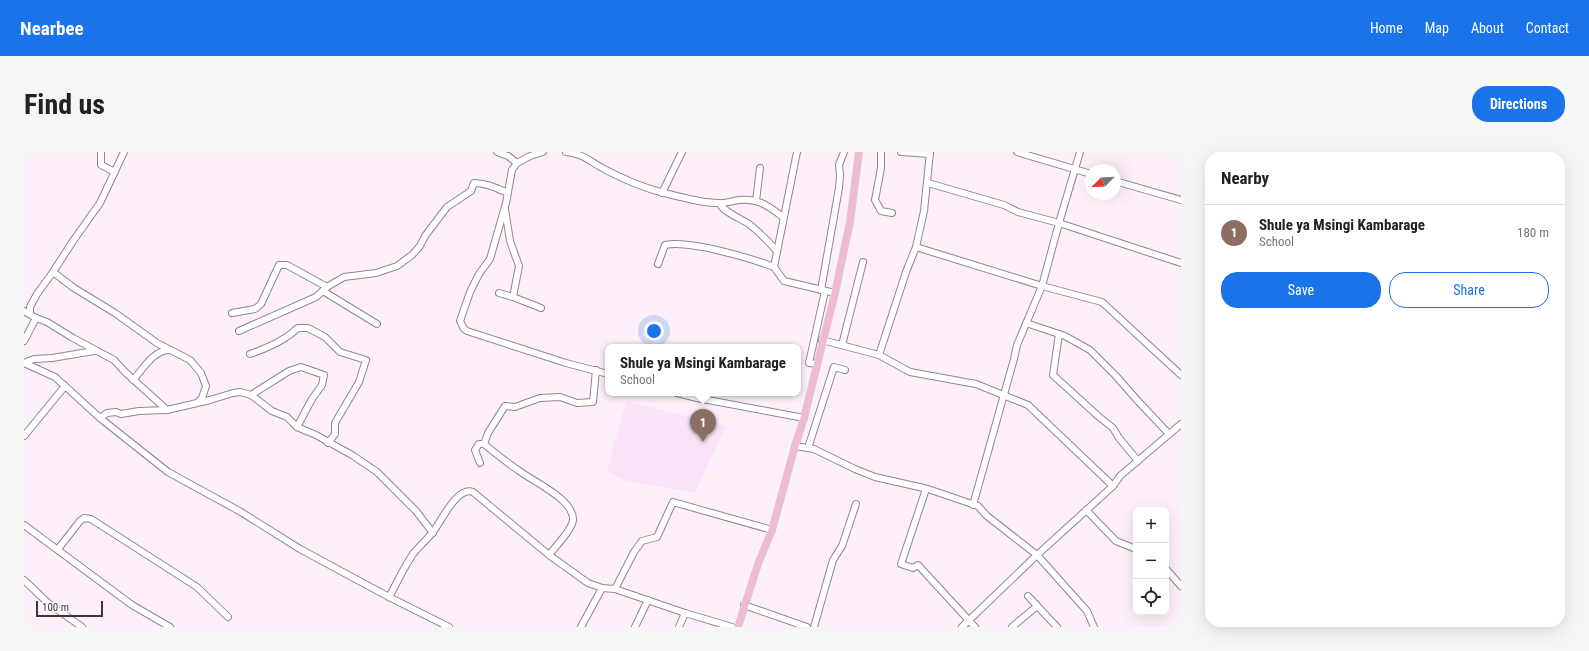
<!DOCTYPE html>
<html lang="en">
<head>
<meta charset="utf-8">
<style>
  :root { --surface:#fff; --page:#f6f6f6; --text:#202124; --muted:#757577; --line:#e0e0e0; --accent:#1a73e8 }
  body { margin:0; font-family:"Roboto Condensed",sans-serif; background:var(--page); color:var(--text) }
  .controls { position:absolute; right:12px; bottom:12px; display:grid; overflow:hidden; border-radius:8px; box-shadow:0 4px 16px #0002 }
  .controls button { width:36px; height:36px; display:grid; place-items:center; padding:0; border:0; border-bottom:1px solid var(--line); background:var(--surface); color:var(--text); font:20px sans-serif }
  .compass { position:absolute; left:1061px; top:12px; width:36px; height:36px; border-radius:50%; background:var(--surface); box-shadow:0 4px 16px #0002; rotate:246deg }
  .scale { position:absolute; left:12px; bottom:10px; width:67px; box-sizing:border-box; padding-left:4px; border:2px solid #3b353a; border-top:0; font-size:11px; line-height:14px; white-space:nowrap; color:#3b353a; -webkit-text-stroke:3px #fff; paint-order:stroke }
  .you { position:absolute; left:630px; top:179px; width:14px; height:14px; margin:-10px; border:3px solid #fff; border-radius:50%; background:#1a73e8; box-shadow:0 0 0 6px #1a73e833 }
  .badge { display:grid; place-items:center; width:26px; height:26px; border-radius:50%; background:var(--accent); color:#fff; font-size:13px; font-weight:700 }
  .pin { position:absolute; translate:-50% -33px; filter:drop-shadow(0 1px 2px #0008) }
  .pin::after { content:''; position:absolute; top:21px; width:14px; height:12px; background:inherit; clip-path:polygon(0 0,100% 0,50% 100%) }
  .popup { position:absolute; left:581px; top:192px; width:196px; height:52px; box-sizing:border-box; display:grid; place-content:center; border-radius:8px; background:var(--surface); filter:drop-shadow(0 1px 3px #0005); font-size:13px; white-space:nowrap; color:var(--muted) }
  .popup b { font-size:15px; color:var(--text) }
  .popup::after { content:''; position:absolute; left:50%; top:100%; margin-left:-8px; border:8px solid transparent; border-top-color:var(--surface) }
  .list { margin:0; padding:0; list-style:none }
  h2 { display:flex; justify-content:space-between; align-items:center; height:52px; margin:0; padding:0 16px; font-size:17px }
  h2 small { font-size:13px; font-weight:400; color:var(--muted) }
  .list li { display:grid; grid-template-columns:26px 1fr auto; gap:12px; align-items:center; box-sizing:border-box; height:56px; padding:0 16px; border-top:1px solid var(--line) }
  .list b { display:block; font-size:15px; white-space:nowrap }
  .list p { margin:0; font-size:13px; white-space:nowrap; color:var(--muted) }
  .list em { font-size:13px; font-style:normal; color:var(--muted) }
  .actions { display:flex; gap:8px; padding:12px 16px }
  .actions a { flex:1; padding:9px 0; border:1px solid var(--accent); border-radius:16px; text-align:center; font-size:14px; color:var(--accent) }
  .actions .main { background:var(--accent); color:#fff }
  .icon { flex:none; width:22px; height:22px; fill:none; stroke:currentColor; stroke-width:2; stroke-linecap:round; stroke-linejoin:round }
  .map { position:relative; flex:none; width:1157px; height:475px; overflow:hidden; border-radius:16px }
  header { display:flex; align-items:center; gap:24px; box-sizing:border-box; height:56px; padding:0 20px; background:var(--accent); color:#fff }
  header strong { font-size:19px }
  nav { display:flex; gap:22px; margin-inline-start:auto; font-size:14px }
  .intro { display:flex; align-items:center; justify-content:space-between; box-sizing:border-box; height:96px; padding:0 24px }
  h1 { margin:0; font-size:28px }
  .button { padding:10px 18px; border-radius:16px; background:var(--accent); color:#fff; font-size:14px; font-weight:700 }
  main { display:flex; gap:24px; padding:0 24px }
  aside { flex:1; background:var(--surface); border-radius:16px; box-shadow:0 4px 16px #0002 }
  .map>svg:first-child { display:block }
</style>
</head>
<body>
<header>
<strong>Nearbee</strong>
<nav><a>Home</a><a>Map</a><a>About</a><a>Contact</a></nav>
</header>
<div class="intro"><h1>Find us</h1><a class="button">Directions</a></div>
<main>
<div class="map">
<svg width="1157" height="475" viewBox="0 0 1157 475">
  <rect width="100%" height="100%" fill="#fdf0fb"/>
  <polygon fill="#fae3f6" points="602,249 702,274 671,341 600,328 583,319"/>
  <g fill="none" stroke-linecap="round" stroke-linejoin="round">
    <g stroke="#938490" stroke-width="8">
      <g id="minor">
        <polyline points="77,0 77,13 91,20"/>
        <polyline points="473,0 484,4 493,11"/>
        <polyline points="519,0 506,4 493,11 488,18 482,51 466,107 455,122 446,140 436,169 440,177 443,179 542,211 584,222"/>
        <path d="M 542,0 C 560,2 565,9 580,17 C 599,27 620,36 640,41 C 658,45 676,51 694,51 C 701,52 708,49 715,48 C 735,46 744,54 759,65"/>
        <polyline points="773,0 750,115 760,129 811,141"/>
        <polyline points="857,0 857,16 851,48 857,59 868,61"/>
        <polyline points="877,0 906,2"/>
        <polyline points="993,0 1067,22"/>
        <polyline points="1091,29 1157,48"/>
        <polyline points="904,31 980,53 994,60 1035,71 1157,111"/>
        <polyline points="638,41 658,0"/>
        <polyline points="732,49 736,16"/>
        <path d="M 696,52 C 701,61 716,66 725,72 C 735,80 744,89 753,99"/>
        <polyline points="481,57 486,89 495,114 489,145 517,156"/>
        <polyline points="892,95 1018,134 1078,150 1157,223"/>
        <path d="M 634,112 L 641,93 C 666,88 726,106 750,115"/>
        <polyline points="29,120 50,136 91,161 133,191 166,208 177,221 182,234 178,246 174,250"/>
        <polyline points="797,138 815,36 816,23 815,13 820,0"/>
        <polyline points="299,139 353,172"/>
        <polyline points="475,141 489,145"/>
        <polyline points="0,159 12,166 23,170 49,186 90,208 101,220 143,258"/>
        <polyline points="6,161 6,155 13,142 29,120 49,89 76,51 100,0"/>
        <polyline points="208,161 231,157 237,152 255,113 263,113 303,135"/>
        <polyline points="1002,171 1041,184 1066,198 1092,224 1113,248 1145,282"/>
        <path d="M 215,179 L 292,145 L 303,135 L 320,125 L 352,121 L 373,114 L 388,103 L 396,94 L 401,84 L 423,55 L 447,39 L 450,31 C 462,31 472,36 484,41"/>
        <polyline points="1035,182 1029,223 1074,264 1089,276 1095,286 1114,309"/>
        <polyline points="798,188 855,203 882,120 892,95 900,59 906,0"/>
        <polyline points="0,189 12,166"/>
        <polyline points="818,193 839,110"/>
        <path d="M 226,202 C 244,196 260,189 274,176 L 284,176 L 301,185 L 316,200 L 342,208 L 335,230 L 311,271 L 311,282 L 304,291"/>
        <polyline points="855,203 886,220 952,232 1004,253 1089,334"/>
        <polyline points="0,211 10,207 28,206 70,199"/>
        <polyline points="0,211 31,225 41,234"/>
        <polyline points="793,212 785,211 801,139"/>
        <path d="M 109,228 C 119,217 130,198 145,198"/>
        <polyline points="653,241 673,246 780,266"/>
        <polyline points="227,243 265,219 277,215 300,223 298,233 288,247 273,275"/>
        <polyline points="76,266 83,261 92,260 97,262 115,259 143,258 186,248 209,241 216,240 227,243 248,259 263,265 273,275 292,283 328,303 353,320 392,359 409,381"/>
        <polyline points="0,284 41,234 76,266 144,320 217,360 276,397 365,445 425,475"/>
        <path d="M 460,292 C 471,301 482,310 494,318 C 508,329 550,347 549,368 C 548,378 531,395 525,403"/>
        <polyline points="771,294 790,297 831,317 851,325 904,337 954,354 963,364 1013,403 1063,459 1070,475"/>
        <polyline points="784,296 810,215 821,218"/>
        <polyline points="456,311 451,298 455,292 460,292 464,281 481,254 491,255 516,246 536,245 553,251 569,250 572,218"/>
        <polyline points="902,337 877,412 889,416 894,413 951,475"/>
        <polyline points="949,353 990,207 993,193 1018,134 1035,71 1056,0"/>
        <polyline points="1062,358 1092,389 1112,397"/>
        <polyline points="0,373 108,453 146,475"/>
        <polyline points="34,397 56,369 60,366 67,367 173,435 204,465"/>
        <polyline points="1142,417 1157,434"/>
        <polyline points="0,428 24,451 58,475"/>
        <polyline points="591,437 610,400 618,389 633,385 649,350 748,378"/>
        <polyline points="1004,444 1033,475"/>
        <path d="M 365,445 C 373,431 380,415 389,402 C 395,394 402,389 408,381 C 417,371 432,334 449,340 L 525,403 L 564,431 L 578,436 L 591,437 L 661,461 L 708,475"/>
        <polyline points="720,453 783,475"/>
        <polyline points="557,475 578,436"/>
        <polyline points="611,475 624,448"/>
        <polyline points="655,475 661,461"/>
        <polyline points="790,475 809,408 818,394 832,352"/>
        <polyline points="938,475 1013,403 1089,334 1096,324 1157,272"/>
        <polyline points="988,475 1013,454"/>
      </g>
    </g>
    <g stroke="#d4d3d4" stroke-width="8">
      <polyline id="major" points="714,475 734,412 748,378 771,294 780,266 811,141 826,70 835,0"/>
    </g>
    <use href="#minor" stroke="#fff" stroke-width="6"/>
    <use href="#major" stroke="#f0bbd1" stroke-width="7"/>
  </g>
</svg>
<div class="controls">
<button>+</button>
<button>−</button>
<button><svg class="icon" aria-label="locate" viewBox="0 0 24 24"><circle cx="12" cy="12" r="6"/><path d="M12 2v4M12 18v4M2 12h4M18 12h4"/></svg></button>
</div>
<svg class="compass" viewBox="-18 -18 36 36"><path d="M0-13l5 13h-10z" fill="#e53935"/><path d="M0 13l5-13h-10z" fill="#757577"/></svg>
<div class="scale">100 m</div>
<div class="you"></div>
<div class="pin badge" style="left:679px;top:290px;background:#8d6e63">1</div>
<div class="popup"><b>Shule ya Msingi Kambarage</b>School</div>
</div>
<aside>
<h2>Nearby<small></small></h2>
<ul class="list">
<li><span class="badge" style="background:#8d6e63">1</span><div><b>Shule ya Msingi Kambarage</b><p>School</p></div><em>180 m</em></li>
</ul>
<div class="actions"><a class="main">Save</a><a>Share</a></div>
</aside>
</main>
</body>
</html>
